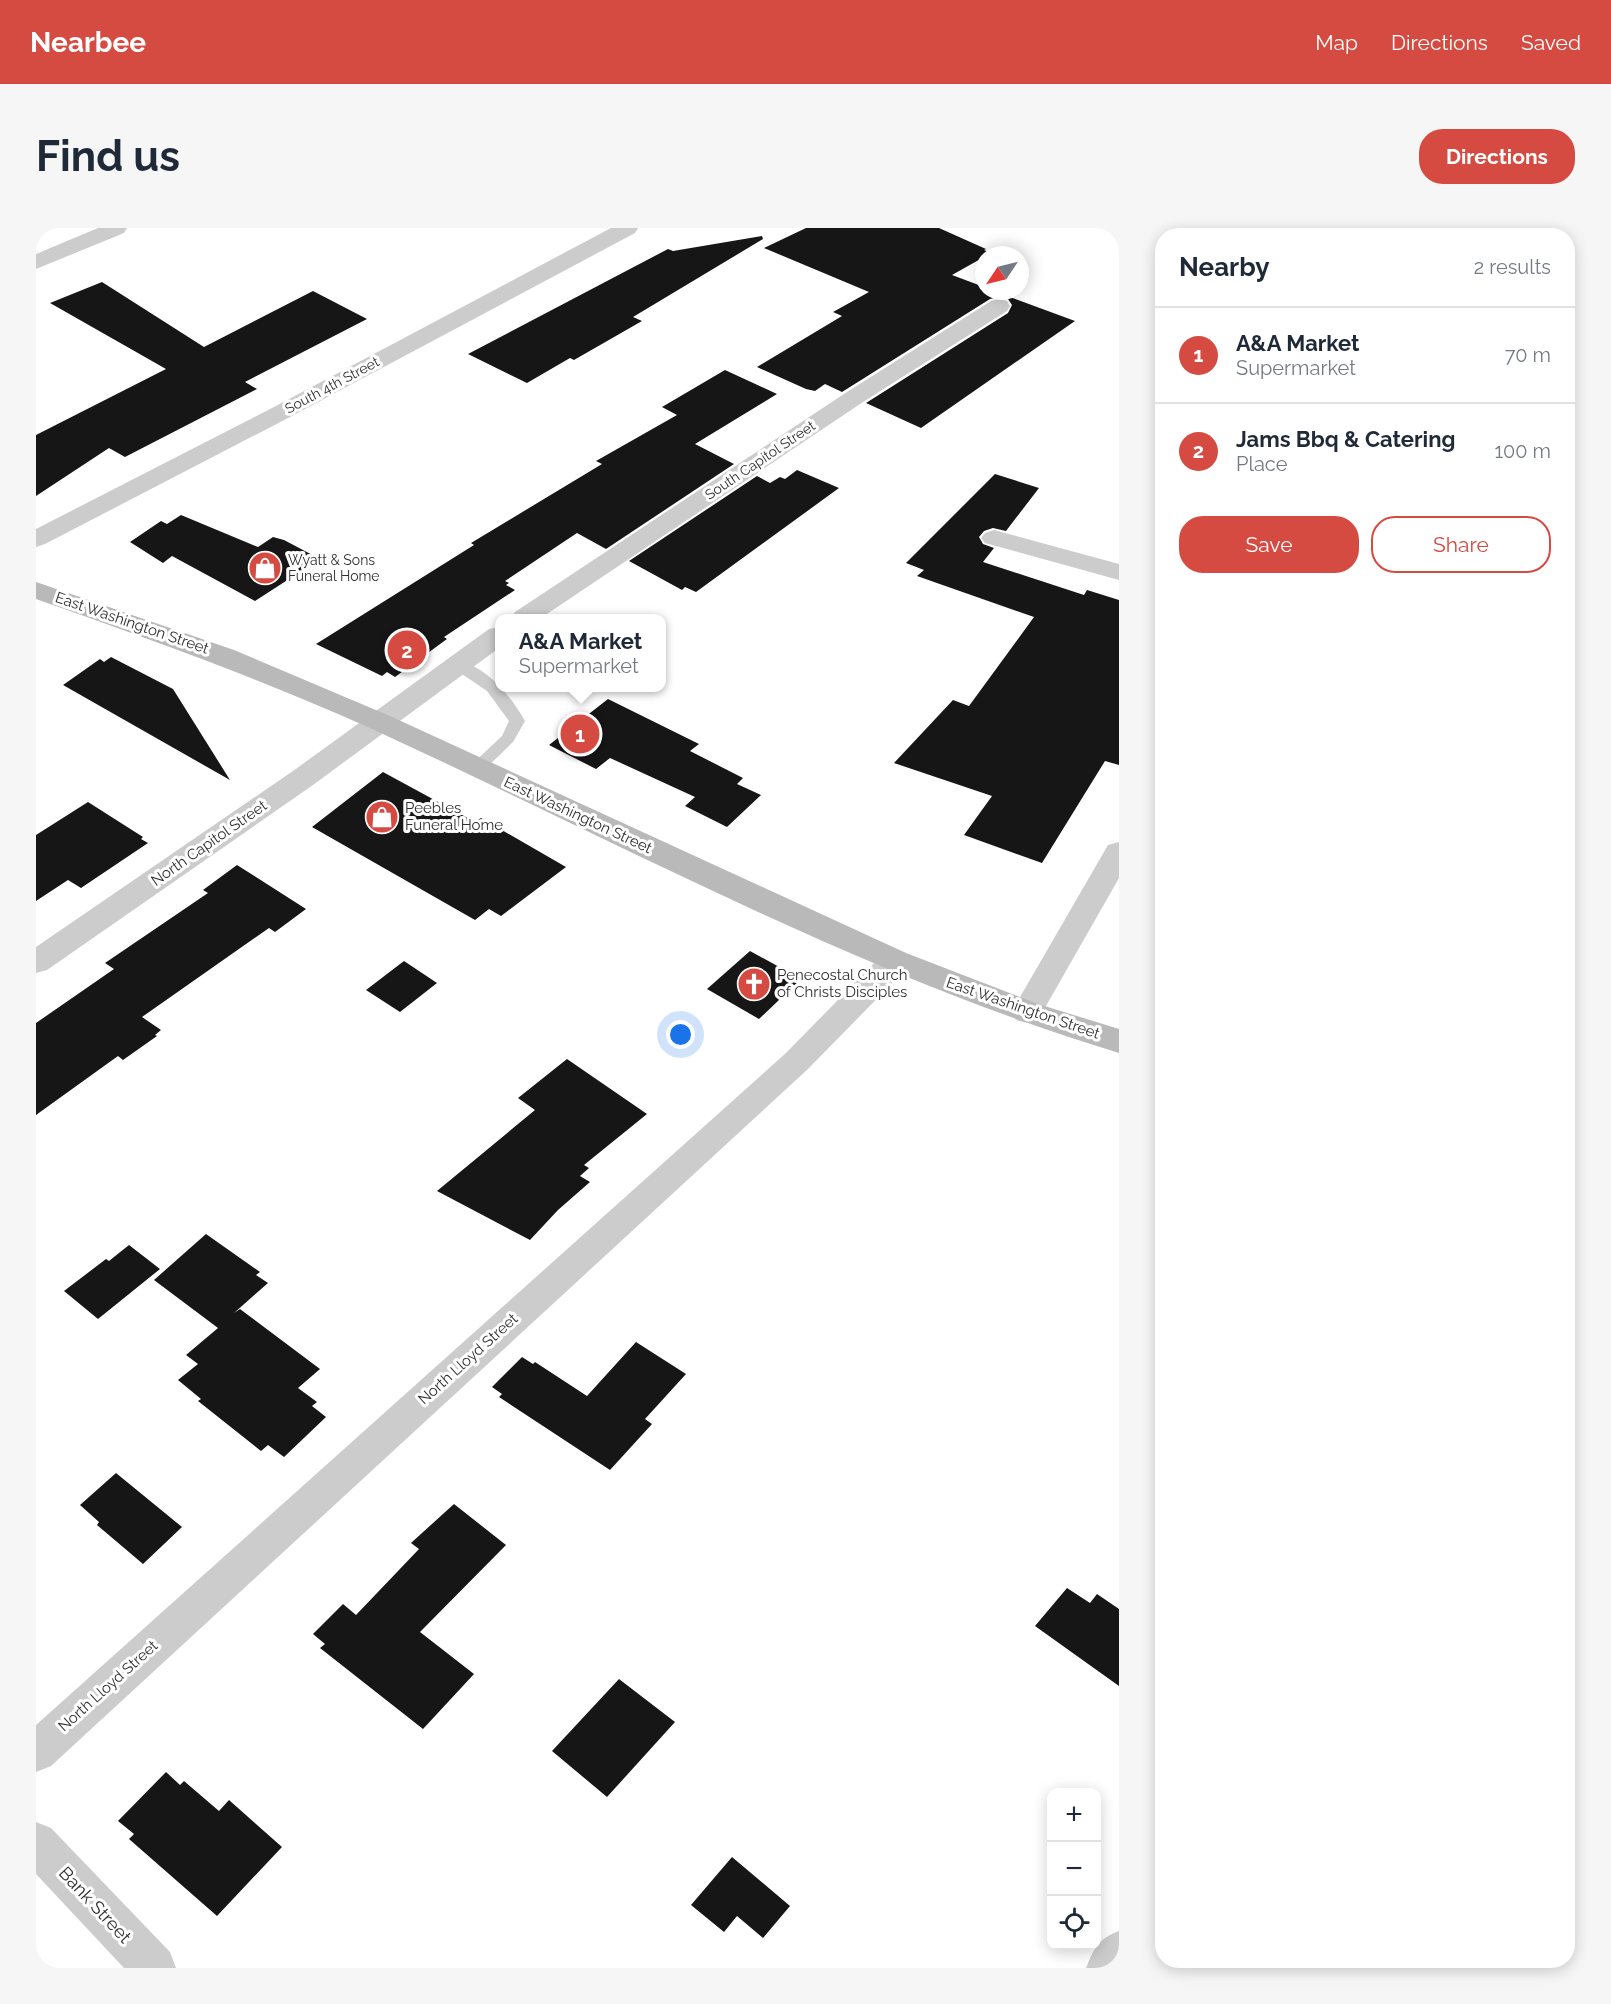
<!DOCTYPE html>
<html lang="en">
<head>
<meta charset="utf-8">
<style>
  :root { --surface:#fff; --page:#f6f6f7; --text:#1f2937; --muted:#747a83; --line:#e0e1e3; --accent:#d64b41 }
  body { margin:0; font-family:Raleway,sans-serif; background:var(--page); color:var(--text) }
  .controls { position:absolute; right:18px; bottom:18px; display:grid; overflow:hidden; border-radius:12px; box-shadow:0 3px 15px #0003 }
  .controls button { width:54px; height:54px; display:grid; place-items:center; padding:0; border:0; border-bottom:2px solid var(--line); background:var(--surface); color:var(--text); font:30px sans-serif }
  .compass { position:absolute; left:939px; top:18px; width:54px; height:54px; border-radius:50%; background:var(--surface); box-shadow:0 3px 15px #0003; rotate:235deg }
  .you { position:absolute; left:645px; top:807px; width:21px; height:21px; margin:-15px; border:4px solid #fff; border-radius:50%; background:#1a73e8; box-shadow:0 0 0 9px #1a73e833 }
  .badge { display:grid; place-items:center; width:39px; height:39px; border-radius:50%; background:var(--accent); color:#fff; font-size:20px; font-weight:700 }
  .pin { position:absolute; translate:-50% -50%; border:3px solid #fff; box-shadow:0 2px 6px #0006 }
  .popup { position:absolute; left:459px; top:386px; width:171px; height:78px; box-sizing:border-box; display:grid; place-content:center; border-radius:12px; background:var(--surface); filter:drop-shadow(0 2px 4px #0005); font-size:20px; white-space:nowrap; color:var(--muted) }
  .popup b { font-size:22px; color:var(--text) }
  .popup::after { content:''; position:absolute; left:50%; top:100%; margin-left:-12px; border:12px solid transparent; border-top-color:var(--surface) }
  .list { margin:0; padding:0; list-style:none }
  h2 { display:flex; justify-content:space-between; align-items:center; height:78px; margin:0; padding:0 24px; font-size:26px }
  h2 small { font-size:20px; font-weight:400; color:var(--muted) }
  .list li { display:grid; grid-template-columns:39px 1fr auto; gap:18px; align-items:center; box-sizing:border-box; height:96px; padding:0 24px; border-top:2px solid var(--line) }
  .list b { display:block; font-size:22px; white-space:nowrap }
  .list p { margin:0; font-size:20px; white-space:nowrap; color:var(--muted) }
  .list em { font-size:20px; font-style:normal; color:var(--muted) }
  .actions { display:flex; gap:12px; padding:18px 24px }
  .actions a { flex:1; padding:14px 0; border:2px solid var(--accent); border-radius:24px; text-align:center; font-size:21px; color:var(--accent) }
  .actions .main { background:var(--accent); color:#fff }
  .icon { flex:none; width:33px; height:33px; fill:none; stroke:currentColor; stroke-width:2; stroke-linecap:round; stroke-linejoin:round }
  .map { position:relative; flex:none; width:1083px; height:1740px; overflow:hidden; border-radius:24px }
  header { display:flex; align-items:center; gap:36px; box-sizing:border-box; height:84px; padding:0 30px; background:var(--accent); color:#fff }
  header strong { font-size:28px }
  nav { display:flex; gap:33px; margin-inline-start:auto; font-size:21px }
  .intro { display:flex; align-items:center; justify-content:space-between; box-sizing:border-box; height:144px; padding:0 36px }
  h1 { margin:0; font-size:42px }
  .button { padding:15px 27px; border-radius:24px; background:var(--accent); color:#fff; font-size:21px; font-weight:700 }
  main { display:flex; gap:36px; padding:0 36px }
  aside { flex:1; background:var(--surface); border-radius:24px; box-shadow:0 3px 15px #0003 }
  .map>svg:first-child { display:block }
</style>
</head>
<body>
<header>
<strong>Nearbee</strong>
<nav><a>Map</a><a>Directions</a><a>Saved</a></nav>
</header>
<div class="intro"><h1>Find us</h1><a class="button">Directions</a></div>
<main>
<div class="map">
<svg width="1083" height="1740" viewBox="0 0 1083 1740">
  <rect width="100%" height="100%" fill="#fff"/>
  <g fill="#161616">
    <polygon points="770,0 903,0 950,21 948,22 955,25 948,27 948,29 916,47 948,59 948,63 958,63 1039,93 885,200 830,175 972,85 976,77 972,71 962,69 954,71 806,164 789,156 779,163 770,161 721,139 806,88 797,84 833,64 728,20"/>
    <polygon points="726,8 727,11 597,89 606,93 538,132 534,130 491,155 432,126 632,21 637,23"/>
    <polygon points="66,54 168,119 277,63 331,91 209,154 221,161 89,229 73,220 0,268 0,207 130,141 14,75"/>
    <polygon points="689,142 741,166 659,216 698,236 570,321 541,305 469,353 473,355 470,357 479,362 408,409 411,411 359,449 351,444 346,448 280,416 438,317 435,315 566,236 560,233 641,187 626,179"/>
    <polygon points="761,242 803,260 660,364 649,359 646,362 593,333 721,248 734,255 744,249 749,251"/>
    <polygon points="959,246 1003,260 970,303 957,300 948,303 943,309 947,316 958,320 947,334 1048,367 1051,362 1083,372 1083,537 1069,533 1006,635 928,607 956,568 858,535 917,472 933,478 998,389 881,348 888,342 870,335"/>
    <polygon points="145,287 222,319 237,309 248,312 284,331 219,373 136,328 127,335 94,314 125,293 131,296"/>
    <polygon points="75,429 137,461 194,552 27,457 64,431 68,434"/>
    <polygon points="572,471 663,516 654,523 707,550 701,556 725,567 691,599 649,578 659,569 574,530 560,541 513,517"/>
    <polygon points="347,544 439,594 445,590 530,639 465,688 453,681 439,692 276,599"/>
    <polygon points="52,574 107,609 105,611 112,615 45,660 32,652 0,673 0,607"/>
    <polygon points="201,637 270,681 239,704 233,700 106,789 125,802 119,807 121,808 87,832 82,828 0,887 0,795 78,741 69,735 172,665 167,662"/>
    <polygon points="714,723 765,751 723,791 671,761"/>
    <polygon points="368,733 401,755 364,784 330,762"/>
    <polygon points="531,831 611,886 548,937 553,940 544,948 554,954 522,982 494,1012 401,963 499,882 482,870"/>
    <polygon points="170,1006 224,1044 220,1047 232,1055 198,1085 204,1081 284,1141 262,1160 281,1174 276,1178 290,1189 248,1229 232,1217 225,1223 162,1173 165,1171 142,1152 162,1136 150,1127 182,1100 118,1052"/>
    <polygon points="93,1017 124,1041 62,1091 28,1063 70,1031 73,1033"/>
    <polygon points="600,1114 650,1146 609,1191 616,1196 574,1242 463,1169 466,1166 456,1159 486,1129 497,1136 499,1134 551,1168"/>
    <polygon points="80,1245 146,1299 107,1336 61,1297 63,1294 44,1277"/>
    <polygon points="418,1276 470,1317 384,1404 438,1446 387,1501 284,1420 289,1416 277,1406 307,1376 320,1387 383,1321 375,1315"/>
    <polygon points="1031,1360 1054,1375 1061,1366 1083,1381 1083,1458 999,1398"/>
    <polygon points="583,1451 639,1494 571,1569 516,1523"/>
    <polygon points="130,1544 144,1557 148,1553 183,1583 193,1572 246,1619 181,1688 93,1611 98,1606 82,1593"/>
    <polygon points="696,1629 754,1678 727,1710 701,1688 688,1704 655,1677"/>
  </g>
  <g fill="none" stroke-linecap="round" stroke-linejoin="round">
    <path fill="#ccc" fill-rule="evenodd" d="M 422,432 C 452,440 474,467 489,493 L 477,514 L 447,543 L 441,544 L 433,539 L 466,508 L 473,493 L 451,463 L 417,440 L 415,437 L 417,434 Z"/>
    <g fill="#ccc" fill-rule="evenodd">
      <polygon points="62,0 91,0 88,5 0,41 0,26"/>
      <polygon points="575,0 602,0 599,5 254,189 9,316 0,319 0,301 238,179"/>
      <polygon points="963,71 971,73 974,78 971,83 827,174 505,390 475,390 479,384 811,164 955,73"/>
      <polygon points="958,302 1083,336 1083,352 949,315 945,310 949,305"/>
      <polygon points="463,399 463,420 277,557 11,742 0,745 0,719 257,543 453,401"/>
      <polygon points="1083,614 1083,650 1002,792 991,795 980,792 975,784 980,776 1072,617"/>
      <polygon points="859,722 870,725 875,733 870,741 772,841 15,1538 0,1544 0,1497 750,825 848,725"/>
      <polygon points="0,1594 15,1600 134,1724 140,1740 88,1740 0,1646"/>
      <path d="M 1083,1703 L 1083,1740 L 1050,1740 C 1058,1720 1062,1711 1083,1703 Z"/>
    </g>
    <path fill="#b9b9b9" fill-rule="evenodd" d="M 0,354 L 198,422 L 354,488 L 870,725 L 1002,776 L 1083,801 L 1083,825 C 822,746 583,614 336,501 C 226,451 113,411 0,371 Z"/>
  </g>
  <defs>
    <g id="shop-disc" transform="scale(1.725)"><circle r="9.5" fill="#d64b41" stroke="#fff"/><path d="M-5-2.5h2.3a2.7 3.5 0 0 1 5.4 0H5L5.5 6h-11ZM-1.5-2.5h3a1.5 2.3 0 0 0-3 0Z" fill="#fff"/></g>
    <g id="church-disc" transform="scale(1.725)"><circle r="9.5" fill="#d64b41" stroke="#fff"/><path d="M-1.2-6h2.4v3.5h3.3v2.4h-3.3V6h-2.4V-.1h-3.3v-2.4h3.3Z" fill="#fff"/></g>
  </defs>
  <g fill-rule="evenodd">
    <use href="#shop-disc" x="229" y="340"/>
    <use href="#shop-disc" x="346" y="589"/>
    <use href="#church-disc" x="718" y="756"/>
  </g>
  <g text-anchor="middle" stroke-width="6" stroke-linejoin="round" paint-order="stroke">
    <g font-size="14" fill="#2f2f2f" stroke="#fff">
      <text transform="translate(296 157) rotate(-28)" y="5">South 4th Street</text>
      <text transform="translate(724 232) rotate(-34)" y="5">South Capitol Street</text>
    </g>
    <g font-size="14" fill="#2f2f2f" stroke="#fff" text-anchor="start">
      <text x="252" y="337">Wyatt &amp; Sons<tspan x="252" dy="16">Funeral Home</tspan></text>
    </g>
    <g font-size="15" fill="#2f2f2f" stroke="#fff">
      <text transform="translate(96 395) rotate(19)" y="5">East Washington Street</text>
      <text transform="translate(542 587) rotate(25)" y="5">East Washington Street</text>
      <text transform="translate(173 615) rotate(-35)" y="5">North Capitol Street</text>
      <text transform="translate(987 780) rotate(19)" y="5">East Washington Street</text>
      <text transform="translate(432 1131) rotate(-42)" y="5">North Lloyd Street</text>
      <text transform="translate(72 1458) rotate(-42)" y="5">North Lloyd Street</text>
    </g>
    <g font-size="15" fill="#2f2f2f" stroke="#fff" text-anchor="start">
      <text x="369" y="585">Peebles<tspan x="369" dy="17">Funeral Home</tspan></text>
      <text x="741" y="752">Penecostal Church<tspan x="741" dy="17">of Christs Disciples</tspan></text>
    </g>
    <g font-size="18" fill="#2f2f2f" stroke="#fff">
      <text transform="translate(59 1677) rotate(47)" y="6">Bank Street</text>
    </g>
  </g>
</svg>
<div class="controls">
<button>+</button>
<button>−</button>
<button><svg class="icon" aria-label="locate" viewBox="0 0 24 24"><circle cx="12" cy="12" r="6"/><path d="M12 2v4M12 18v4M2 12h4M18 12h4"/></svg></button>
</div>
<svg class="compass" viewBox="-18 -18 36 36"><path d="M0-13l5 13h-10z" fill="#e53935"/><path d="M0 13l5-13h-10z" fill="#747a83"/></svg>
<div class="you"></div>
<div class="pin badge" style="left:544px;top:506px">1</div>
<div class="popup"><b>A&amp;A Market</b>Supermarket</div>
<div class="pin badge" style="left:371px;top:422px">2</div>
</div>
<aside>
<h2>Nearby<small>2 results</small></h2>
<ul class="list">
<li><span class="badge">1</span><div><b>A&amp;A Market</b><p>Supermarket</p></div><em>70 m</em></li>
<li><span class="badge">2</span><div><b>Jams Bbq &amp; Catering</b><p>Place</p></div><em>100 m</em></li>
</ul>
<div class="actions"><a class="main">Save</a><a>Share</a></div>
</aside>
</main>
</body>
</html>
